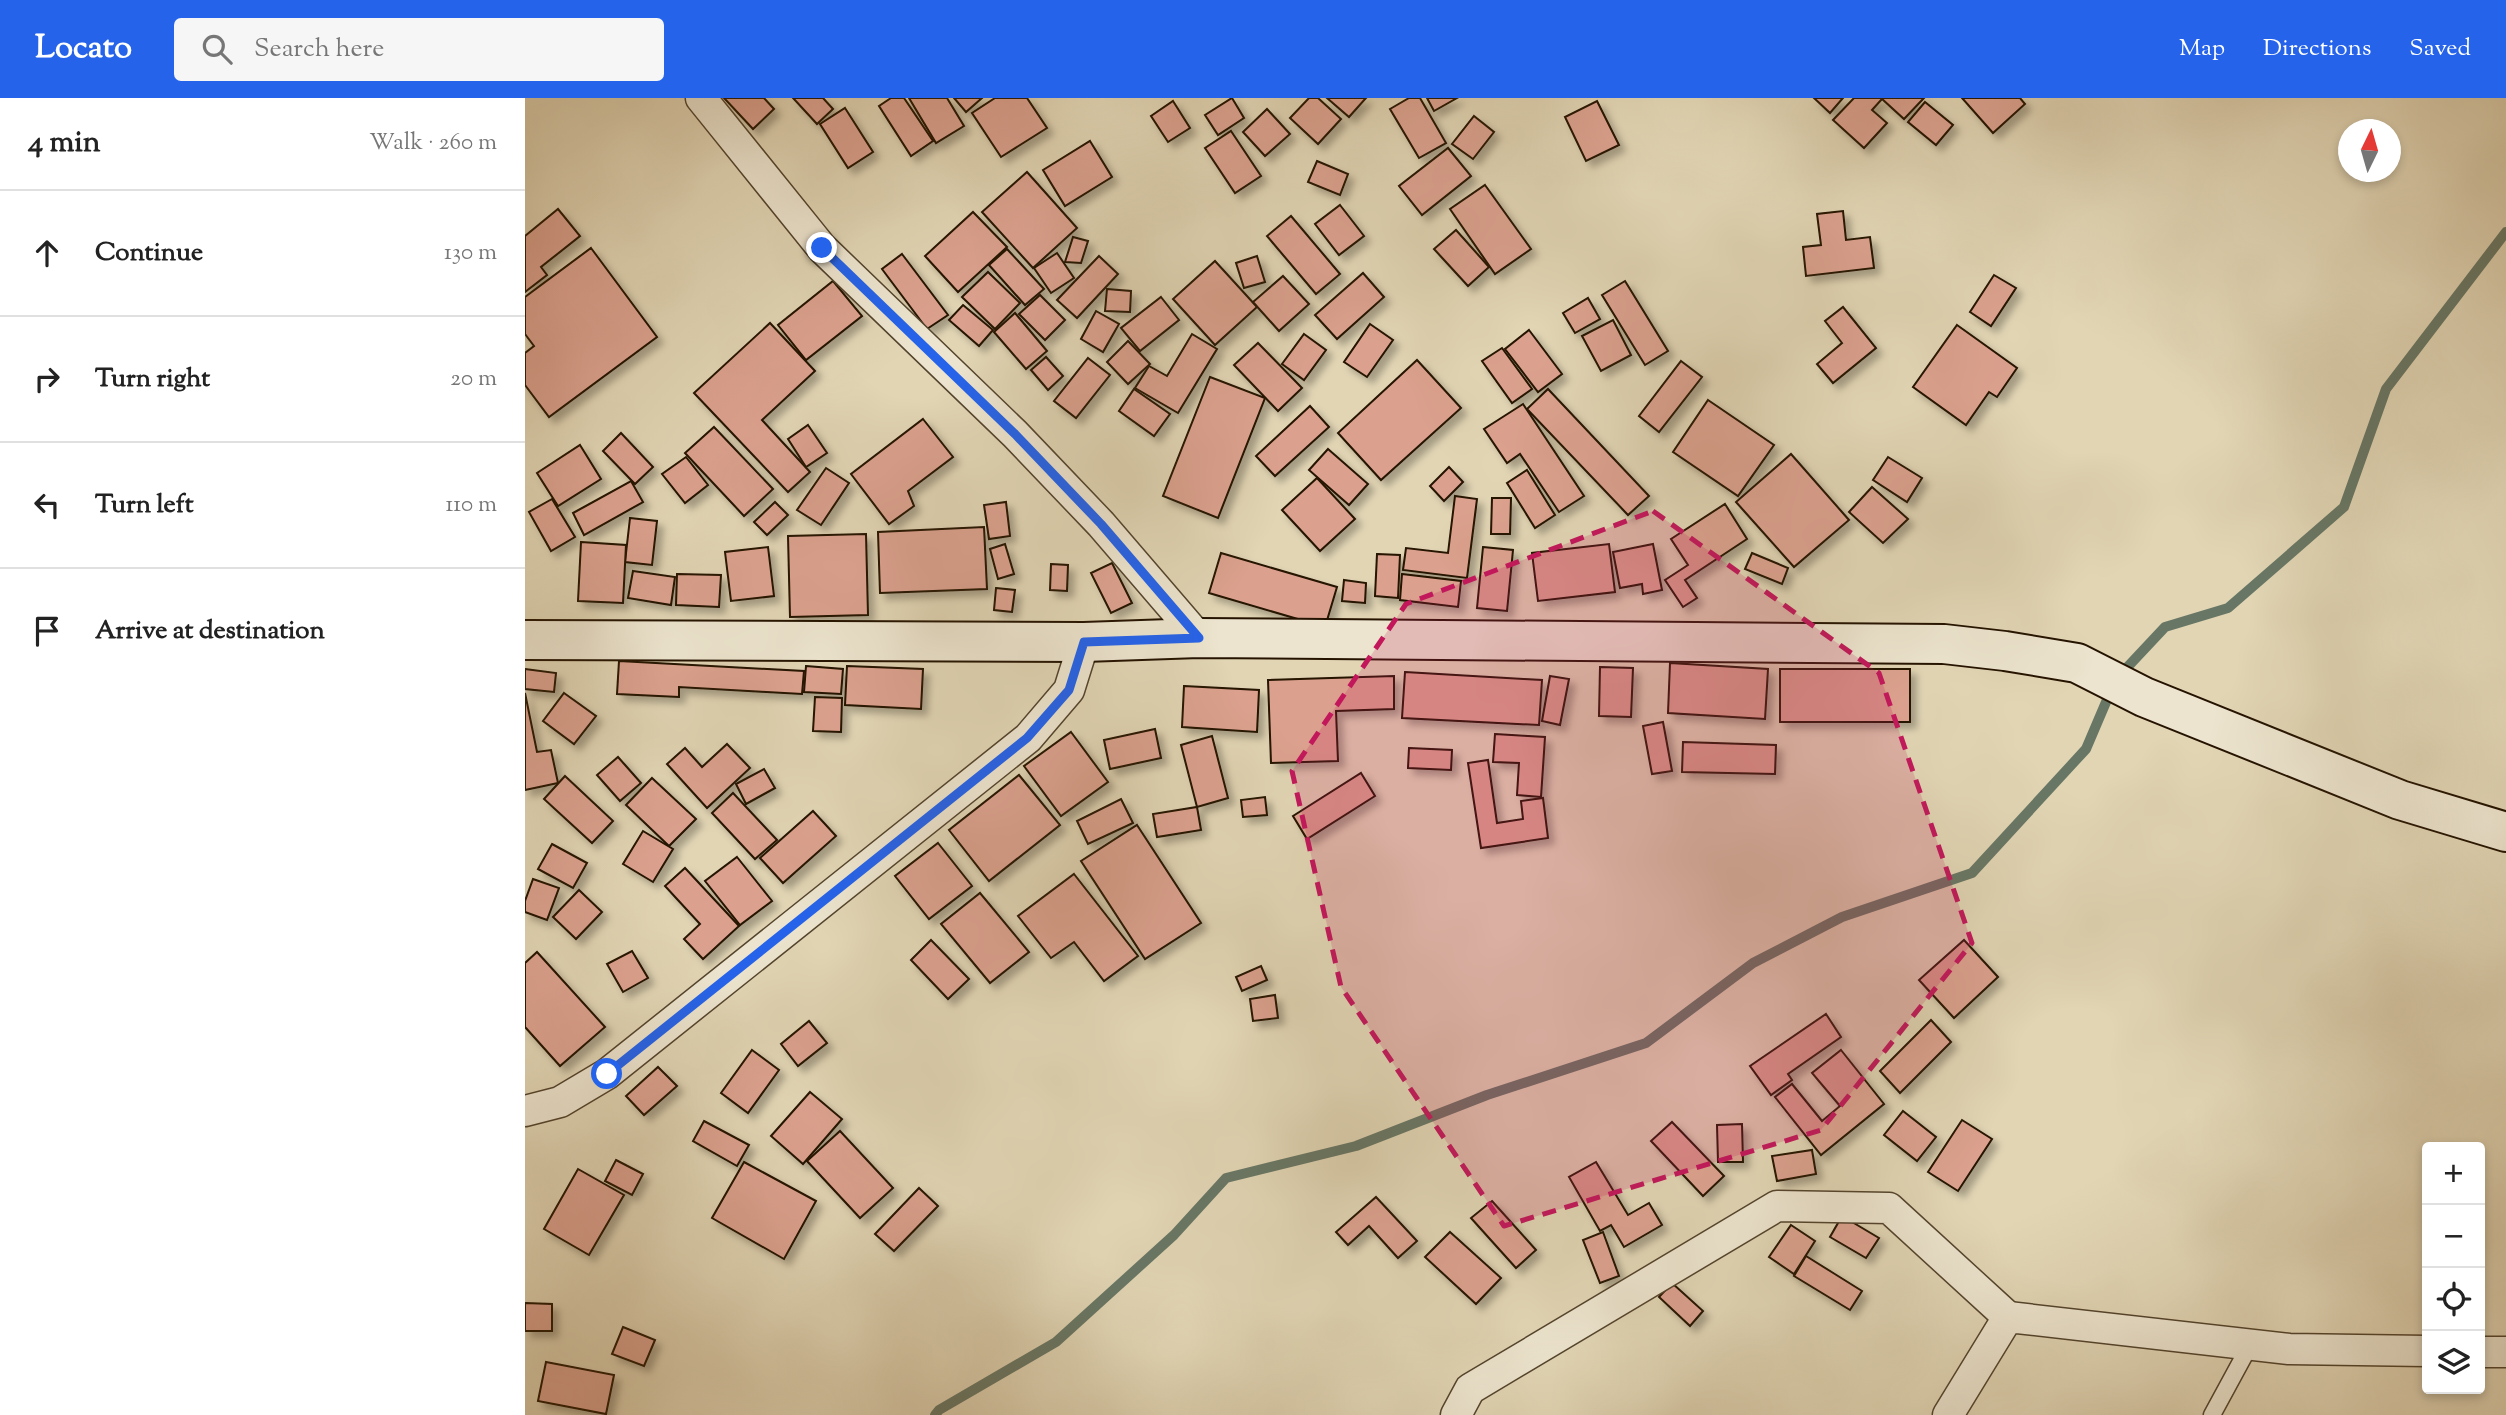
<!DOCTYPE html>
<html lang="en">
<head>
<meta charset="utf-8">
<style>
  :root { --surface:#fff; --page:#f6f6f6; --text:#222; --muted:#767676; --line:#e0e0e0; --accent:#2563eb }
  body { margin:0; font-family:"Sorts Mill Goudy",serif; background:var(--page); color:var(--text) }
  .controls { position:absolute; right:21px; bottom:21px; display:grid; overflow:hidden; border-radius:7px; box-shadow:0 4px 10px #0003 }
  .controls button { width:63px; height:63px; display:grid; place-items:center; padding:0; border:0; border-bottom:2px solid var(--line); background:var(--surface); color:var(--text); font:35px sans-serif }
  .compass { position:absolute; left:1813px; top:21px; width:63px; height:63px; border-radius:50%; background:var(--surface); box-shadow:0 4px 10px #0003; rotate:5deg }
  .stop { position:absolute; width:21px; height:21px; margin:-16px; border:5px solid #2563eb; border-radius:50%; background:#fff }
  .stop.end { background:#2563eb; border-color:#fff; box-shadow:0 2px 7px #0008 }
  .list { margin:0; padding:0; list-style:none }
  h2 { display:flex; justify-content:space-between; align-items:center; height:91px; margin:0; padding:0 28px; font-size:30px }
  h2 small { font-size:23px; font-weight:400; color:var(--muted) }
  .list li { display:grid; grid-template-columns:46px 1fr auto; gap:21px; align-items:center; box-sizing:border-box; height:126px; padding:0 28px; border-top:2px solid var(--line) }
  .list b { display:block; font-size:26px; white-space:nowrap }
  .list em { font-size:23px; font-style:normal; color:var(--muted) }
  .icon { flex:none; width:38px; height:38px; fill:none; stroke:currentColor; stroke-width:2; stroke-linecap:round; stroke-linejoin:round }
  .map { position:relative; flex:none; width:1981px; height:1317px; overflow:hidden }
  header { display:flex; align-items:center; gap:42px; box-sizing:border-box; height:98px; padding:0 35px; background:var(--accent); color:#fff }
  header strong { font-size:33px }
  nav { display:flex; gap:38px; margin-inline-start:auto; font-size:24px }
  .search { width:490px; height:63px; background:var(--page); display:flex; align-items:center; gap:18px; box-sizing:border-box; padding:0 24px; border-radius:7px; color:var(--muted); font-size:26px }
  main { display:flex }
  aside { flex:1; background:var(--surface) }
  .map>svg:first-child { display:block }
</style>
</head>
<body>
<header>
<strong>Locato</strong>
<div class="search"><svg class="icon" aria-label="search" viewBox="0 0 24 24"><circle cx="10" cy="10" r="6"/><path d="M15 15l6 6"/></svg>Search here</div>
<nav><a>Map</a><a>Directions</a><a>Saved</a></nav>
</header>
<main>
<aside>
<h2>4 min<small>Walk · 260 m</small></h2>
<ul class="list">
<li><svg class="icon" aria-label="ahead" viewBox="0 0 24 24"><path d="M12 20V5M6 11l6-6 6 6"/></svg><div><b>Continue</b></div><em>130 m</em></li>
<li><svg class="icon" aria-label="right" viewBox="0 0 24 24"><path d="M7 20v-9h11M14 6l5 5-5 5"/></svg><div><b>Turn right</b></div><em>20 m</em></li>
<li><svg class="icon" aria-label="left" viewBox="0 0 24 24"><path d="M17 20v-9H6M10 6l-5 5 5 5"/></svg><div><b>Turn left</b></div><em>110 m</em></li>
<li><svg class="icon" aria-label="arrive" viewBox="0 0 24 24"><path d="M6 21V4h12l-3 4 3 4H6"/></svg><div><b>Arrive at destination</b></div></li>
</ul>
</aside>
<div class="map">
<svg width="1981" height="1317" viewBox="0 0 1981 1317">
  <defs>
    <filter id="shadow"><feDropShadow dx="6" dy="6" stdDeviation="3.5" flood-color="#0004"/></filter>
  </defs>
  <rect width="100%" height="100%" fill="#e1d5b4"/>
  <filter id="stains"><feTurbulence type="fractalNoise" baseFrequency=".00286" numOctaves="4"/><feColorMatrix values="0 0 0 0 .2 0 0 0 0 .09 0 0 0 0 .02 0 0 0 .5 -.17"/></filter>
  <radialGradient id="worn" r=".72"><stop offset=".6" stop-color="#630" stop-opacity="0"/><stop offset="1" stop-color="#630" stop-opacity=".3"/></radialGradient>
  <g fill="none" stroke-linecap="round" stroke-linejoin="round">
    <g stroke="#687765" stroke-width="10">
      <polyline points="1595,577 1640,529 1703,510 1819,409 1861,291 1981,134"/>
      <polyline points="410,1317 414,1312 531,1244 649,1137 701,1080 831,1048 962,997 1121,945 1228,865 1317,819 1447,775 1561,651 1587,590"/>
    </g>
  </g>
  <g fill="#dba18e" stroke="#251300" stroke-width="2" filter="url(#shadow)">
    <polygon points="199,0 239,0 249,11 228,31"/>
    <polygon points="268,0 298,0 308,11 292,26"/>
    <polygon points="366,0 379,0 408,43 386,58 354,8"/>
    <polygon points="384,0 422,0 439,28 411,45"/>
    <polygon points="429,0 457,0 441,14"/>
    <polygon points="470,0 502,0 522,30 476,59 447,15"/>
    <polygon points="707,0 719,20 693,37 680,17"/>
    <polygon points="784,0 793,0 816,21 793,46 765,20"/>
    <polygon points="802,0 841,0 824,19"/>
    <polygon points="884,0 895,0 921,45 894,60 865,11"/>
    <polygon points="902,0 932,0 909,13"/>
    <polygon points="1289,0 1318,0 1305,15"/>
    <polygon points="1329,0 1399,0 1379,21 1357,1 1347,12 1362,25 1339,50 1308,22"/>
    <polygon points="1437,0 1495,0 1500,6 1468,35"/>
    <polygon points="648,3 665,30 643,44 626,18"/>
    <polygon points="1072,3 1094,47 1061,63 1040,19"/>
    <polygon points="1400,4 1428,27 1411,47 1383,24"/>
    <polygon points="320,10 348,54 323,70 295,26"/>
    <polygon points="742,11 765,36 740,58 718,34"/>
    <polygon points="949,18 969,34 948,61 927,46"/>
    <polygon points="706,33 736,78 710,95 680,50"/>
    <polygon points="565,43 587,79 540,108 518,72"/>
    <polygon points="923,50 946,78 897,117 874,88"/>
    <polygon points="792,63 823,76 815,97 783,84"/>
    <polygon points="502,74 552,130 508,170 457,114"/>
    <polygon points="960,87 1006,151 970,176 925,111"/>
    <polygon points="815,107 839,138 814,157 790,126"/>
    <polygon points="33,111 55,138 16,169 22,177 0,194 0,138"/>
    <polygon points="1318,113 1321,142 1345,139 1349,170 1281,178 1278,149 1296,147 1292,116"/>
    <polygon points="448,114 482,149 433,194 400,158"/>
    <polygon points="766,118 815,176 791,196 742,138"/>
    <polygon points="931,132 964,169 943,188 909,151"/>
    <polygon points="548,139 563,143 556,165 540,164"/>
    <polygon points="66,150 132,239 24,319 0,287 0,255 9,248 0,236 0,199"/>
    <polygon points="482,151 519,191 500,207 464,167"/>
    <polygon points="532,155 549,180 526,195 509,170"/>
    <polygon points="377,156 423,217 402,231 357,171"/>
    <polygon points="574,158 593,176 552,220 532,202"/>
    <polygon points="732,158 740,184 719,190 711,165"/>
    <polygon points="690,163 732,209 690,247 648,201"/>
    <polygon points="463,174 495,205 470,231 437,199"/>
    <polygon points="838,175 859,199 812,241 790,217"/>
    <polygon points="1469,177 1491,190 1466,228 1445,214"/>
    <polygon points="758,178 784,206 754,233 728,204"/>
    <polygon points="308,183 337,218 281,262 253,227"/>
    <polygon points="1100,183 1143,253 1120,267 1077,197"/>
    <polygon points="582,191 606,193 605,214 580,213"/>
    <polygon points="515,197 540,222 520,242 494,216"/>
    <polygon points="636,199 654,222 615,253 596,230"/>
    <polygon points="1063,200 1075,221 1050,235 1038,215"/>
    <polygon points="438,207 468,232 454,248 424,222"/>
    <polygon points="1318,209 1351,250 1308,285 1292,266 1317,245 1300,223"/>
    <polygon points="571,213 594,226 578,254 556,241"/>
    <polygon points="490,215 522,253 501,271 469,234"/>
    <polygon points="1088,222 1106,257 1076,273 1057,238"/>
    <polygon points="245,225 290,273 237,322 285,374 263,394 169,295"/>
    <polygon points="845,226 868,242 842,279 819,264"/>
    <polygon points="1432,227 1492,270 1472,299 1464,294 1441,327 1388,289"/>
    <polygon points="1004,232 1037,276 1013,294 980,251"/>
    <polygon points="667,236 692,251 653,315 610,290 624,268 642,278"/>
    <polygon points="779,236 801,252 779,282 757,266"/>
    <polygon points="603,243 625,266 603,286 582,264"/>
    <polygon points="733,245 777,290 753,313 709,267"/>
    <polygon points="977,250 1007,291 987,305 957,263"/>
    <polygon points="521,259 538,278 523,292 506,272"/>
    <polygon points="563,260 585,277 551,320 529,303"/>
    <polygon points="892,262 936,310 856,382 813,335"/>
    <polygon points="1156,263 1177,279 1134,334 1114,318"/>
    <polygon points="685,279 740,300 693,420 638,398"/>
    <polygon points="609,291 645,316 629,338 594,313"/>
    <polygon points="1023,291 1124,398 1103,417 1002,311"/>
    <polygon points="1183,302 1249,347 1213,398 1148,354"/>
    <polygon points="998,306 1059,398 1034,414 995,356 982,365 959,331"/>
    <polygon points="785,308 804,329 750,378 731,358"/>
    <polygon points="398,321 428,359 383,393 389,408 364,426 326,376"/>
    <polygon points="283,327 302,355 281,369 263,341"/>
    <polygon points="189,329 248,391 219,418 160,355"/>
    <polygon points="96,335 128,369 110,386 78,353"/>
    <polygon points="55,347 76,381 33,408 12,375"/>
    <polygon points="803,351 843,386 824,407 784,372"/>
    <polygon points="1266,356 1324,422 1269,469 1211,404"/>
    <polygon points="161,359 183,387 160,405 137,376"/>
    <polygon points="1363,359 1397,380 1382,404 1348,382"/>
    <polygon points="924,369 938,384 919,403 905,388"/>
    <polygon points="301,370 324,385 296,427 272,412"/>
    <polygon points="1002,372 1030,417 1010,430 982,385"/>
    <polygon points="792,380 830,421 795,453 757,412"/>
    <polygon points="106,383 118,404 59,437 48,415"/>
    <polygon points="1347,389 1383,421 1358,445 1324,414"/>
    <polygon points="930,398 952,401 942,480 878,472 881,450 923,455"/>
    <polygon points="967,400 986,400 985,436 966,436"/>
    <polygon points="27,401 50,439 26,453 4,414"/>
    <polygon points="250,404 263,417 242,437 229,424"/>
    <polygon points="481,404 485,438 464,441 459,407"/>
    <polygon points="1200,406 1222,441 1160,482 1172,500 1158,509 1140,482 1163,467 1146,441"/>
    <polygon points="105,420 132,423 127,467 100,464"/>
    <polygon points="459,429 462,491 355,495 353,434"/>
    <polygon points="341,436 343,517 265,519 263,438"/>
    <polygon points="56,444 101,447 98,505 53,503"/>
    <polygon points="480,446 489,476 473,481 465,451"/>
    <polygon points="1084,446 1090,494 1013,503 1007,455"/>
    <polygon points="1128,446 1137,492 1118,496 1117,486 1095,490 1088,454"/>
    <polygon points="243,449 249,498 206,503 200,454"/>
    <polygon points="958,449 988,452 982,513 952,510"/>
    <polygon points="696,455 812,489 800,529 684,495"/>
    <polygon points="1227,455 1263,470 1257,486 1220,471"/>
    <polygon points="852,456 875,457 873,500 850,498"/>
    <polygon points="587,465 607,505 586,515 566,475"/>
    <polygon points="526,466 543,467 542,493 525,492"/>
    <polygon points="108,473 150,479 146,507 103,500"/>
    <polygon points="152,476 196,477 194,509 151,507"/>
    <polygon points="877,476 936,483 933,509 875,502"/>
    <polygon points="819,482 841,485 840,505 817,503"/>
    <polygon points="471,490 490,492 487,514 469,512"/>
    <polygon points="94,563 279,573 277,596 154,589 154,599 92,596"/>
    <polygon points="1145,565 1243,571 1240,621 1143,615"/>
    <polygon points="281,568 318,571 316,596 279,594"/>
    <polygon points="322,568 398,571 396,611 320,607"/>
    <polygon points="1075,569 1108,570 1106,619 1074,618"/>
    <polygon points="0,571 31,575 29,594 0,591"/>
    <rect x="1255" y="571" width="130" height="53"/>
    <polygon points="880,574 1017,582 1014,627 877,620"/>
    <polygon points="869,578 869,611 811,613 813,663 746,665 743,582"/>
    <polygon points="1025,578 1044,581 1035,627 1017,623"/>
    <polygon points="659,588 734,592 732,634 657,629"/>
    <polygon points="0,595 12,654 26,652 33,685 0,692"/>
    <polygon points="39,595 71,618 49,646 18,623"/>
    <polygon points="290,599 317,600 316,634 288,633"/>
    <polygon points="1138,624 1147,673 1127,676 1118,628"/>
    <polygon points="630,631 636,660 585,671 579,642"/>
    <polygon points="546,634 583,684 536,718 499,668"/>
    <polygon points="970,636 1020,639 1016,699 992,697 994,665 968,664"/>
    <polygon points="687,638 703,700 672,709 656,647"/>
    <polygon points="1158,644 1251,647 1250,676 1157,674"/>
    <polygon points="202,646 225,670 182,710 142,666 160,650 177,669"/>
    <polygon points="884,650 927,652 926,672 883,670"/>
    <polygon points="93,659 116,685 95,703 72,677"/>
    <polygon points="963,662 972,725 998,721 996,703 1018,700 1023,740 956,750 943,665"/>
    <polygon points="239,671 250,690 221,706 211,686"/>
    <polygon points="836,675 850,698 782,741 768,718"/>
    <polygon points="494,677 535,727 464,783 424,732"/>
    <polygon points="40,678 88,723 67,745 19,701"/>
    <polygon points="127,680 171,721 144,748 101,707"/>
    <polygon points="208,695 252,742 230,761 187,715"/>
    <polygon points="740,699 742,717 718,719 716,702"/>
    <polygon points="596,701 608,725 563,746 552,723"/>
    <polygon points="672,709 676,732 632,739 628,716"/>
    <polygon points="288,713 311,738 258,785 235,760"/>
    <polygon points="612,727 676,825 620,861 556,763"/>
    <polygon points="118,733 148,751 128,784 98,766"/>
    <polygon points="413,745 447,788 404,821 370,778"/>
    <polygon points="27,746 62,765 48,790 13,771"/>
    <polygon points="212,759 247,803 215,827 180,783"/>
    <polygon points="160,770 214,828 178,861 159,841 175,826 140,788"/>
    <polygon points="549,776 613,858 579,883 549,844 526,860 493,818"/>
    <polygon points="8,781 34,790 22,822 0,814 0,803"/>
    <polygon points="54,792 77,814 51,841 28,819"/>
    <polygon points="455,795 504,854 465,885 416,826"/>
    <polygon points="406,842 444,881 423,901 386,862"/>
    <polygon points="1439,842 1473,879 1429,920 1394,882"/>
    <polygon points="107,853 123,880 98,894 82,866"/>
    <polygon points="12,854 80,929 35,968 0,929 0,865"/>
    <polygon points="736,868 742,882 717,893 711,879"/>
    <polygon points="750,897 753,920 728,923 725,901"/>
    <polygon points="1301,916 1316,939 1263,976 1267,982 1246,997 1225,968"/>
    <polygon points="1406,922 1426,944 1375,995 1355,973"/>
    <polygon points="284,923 302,945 273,968 256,946"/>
    <polygon points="227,952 254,972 223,1015 196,995"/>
    <polygon points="1316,952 1359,1006 1296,1057 1250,999 1267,986 1297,1023 1315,1008 1287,975"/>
    <polygon points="133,969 152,988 119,1017 101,998"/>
    <polygon points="285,994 317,1021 278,1066 246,1038"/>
    <polygon points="1378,1013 1411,1039 1392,1063 1359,1037"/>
    <polygon points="1437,1022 1467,1041 1433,1093 1403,1074"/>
    <polygon points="179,1023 224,1047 212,1068 168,1043"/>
    <polygon points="1147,1024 1199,1078 1178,1098 1126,1043"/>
    <polygon points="1217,1026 1218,1064 1193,1064 1192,1027"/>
    <polygon points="315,1033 368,1090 335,1120 282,1063"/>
    <polygon points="1287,1052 1291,1076 1252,1083 1247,1058"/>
    <polygon points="91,1062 118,1076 107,1097 80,1083"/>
    <polygon points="219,1064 291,1103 259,1161 187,1120"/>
    <polygon points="1071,1064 1103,1117 1124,1105 1137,1127 1099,1149 1086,1127 1075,1133 1044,1079"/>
    <polygon points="53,1071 99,1097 64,1157 19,1131"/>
    <polygon points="394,1090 413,1108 369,1153 350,1136"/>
    <polygon points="851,1099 892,1143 873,1160 844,1128 823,1147 811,1134"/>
    <polygon points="967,1103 1011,1152 991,1170 946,1120"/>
    <polygon points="1317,1118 1354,1140 1341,1160 1305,1139"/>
    <polygon points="1266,1127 1290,1143 1269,1176 1244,1159"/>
    <polygon points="925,1134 976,1180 951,1206 900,1159"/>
    <polygon points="1078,1134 1094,1178 1075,1185 1058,1142"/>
    <polygon points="1281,1158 1337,1193 1325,1212 1269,1178"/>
    <polygon points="1147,1185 1178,1213 1165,1228 1134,1199"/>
    <polygon points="0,1205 27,1206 27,1233 0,1233"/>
    <polygon points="98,1229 130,1242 119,1268 87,1256"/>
    <polygon points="21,1264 89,1277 81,1316 13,1303"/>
  </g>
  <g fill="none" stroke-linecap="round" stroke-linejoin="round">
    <g stroke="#54442d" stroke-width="19">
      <polyline id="service" points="1687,1317 1725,1247"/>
    </g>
    <g stroke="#54442d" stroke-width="33">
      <g id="minor">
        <polyline points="176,0 297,150 490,336 576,426 674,540"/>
        <polyline points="0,1013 35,1004 82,976 503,640 544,592 559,544"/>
        <polyline points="1955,1254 1981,1254"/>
        <polyline points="931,1317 945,1291 1252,1108 1364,1110 1483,1219"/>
        <polyline points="1423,1317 1483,1219 1764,1251 1902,1253"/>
      </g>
    </g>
    <g stroke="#251300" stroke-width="42">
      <polyline id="secondary" points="0,542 559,544 674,540 1419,546 1480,553 1552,565 1619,599 1875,702 1981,734"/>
    </g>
    <use href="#service" stroke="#ece4ce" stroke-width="16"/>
    <use href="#minor" stroke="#ece4ce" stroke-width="30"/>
    <use href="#secondary" stroke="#ece4ce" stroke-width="38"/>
  </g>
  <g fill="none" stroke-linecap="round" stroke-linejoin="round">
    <polyline stroke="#2563eb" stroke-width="9" points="82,976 502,640 544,592 559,544 674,540 576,426 490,336 297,150"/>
  </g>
  <path fill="#c2185b" fill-opacity="0.2" stroke="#c2185b" stroke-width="5" stroke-dasharray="14 9" stroke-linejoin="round" d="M 1128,413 L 1354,575 L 1447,845 L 1296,1032 L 979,1128 L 816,889 L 767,673 L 881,506 Z"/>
  <rect width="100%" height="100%" filter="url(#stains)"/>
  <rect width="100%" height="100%" fill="url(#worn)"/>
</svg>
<div class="controls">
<button>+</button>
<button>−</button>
<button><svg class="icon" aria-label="locate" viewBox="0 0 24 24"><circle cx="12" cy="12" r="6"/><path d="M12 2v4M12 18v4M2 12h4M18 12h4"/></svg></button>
<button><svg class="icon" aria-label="layers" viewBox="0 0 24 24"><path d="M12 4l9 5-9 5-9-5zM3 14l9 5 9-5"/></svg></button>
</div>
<svg class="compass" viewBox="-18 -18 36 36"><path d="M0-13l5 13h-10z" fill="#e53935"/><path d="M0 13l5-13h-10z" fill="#767676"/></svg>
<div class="stop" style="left:82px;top:976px"></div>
<div class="stop end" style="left:297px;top:150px"></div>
</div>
</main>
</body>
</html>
